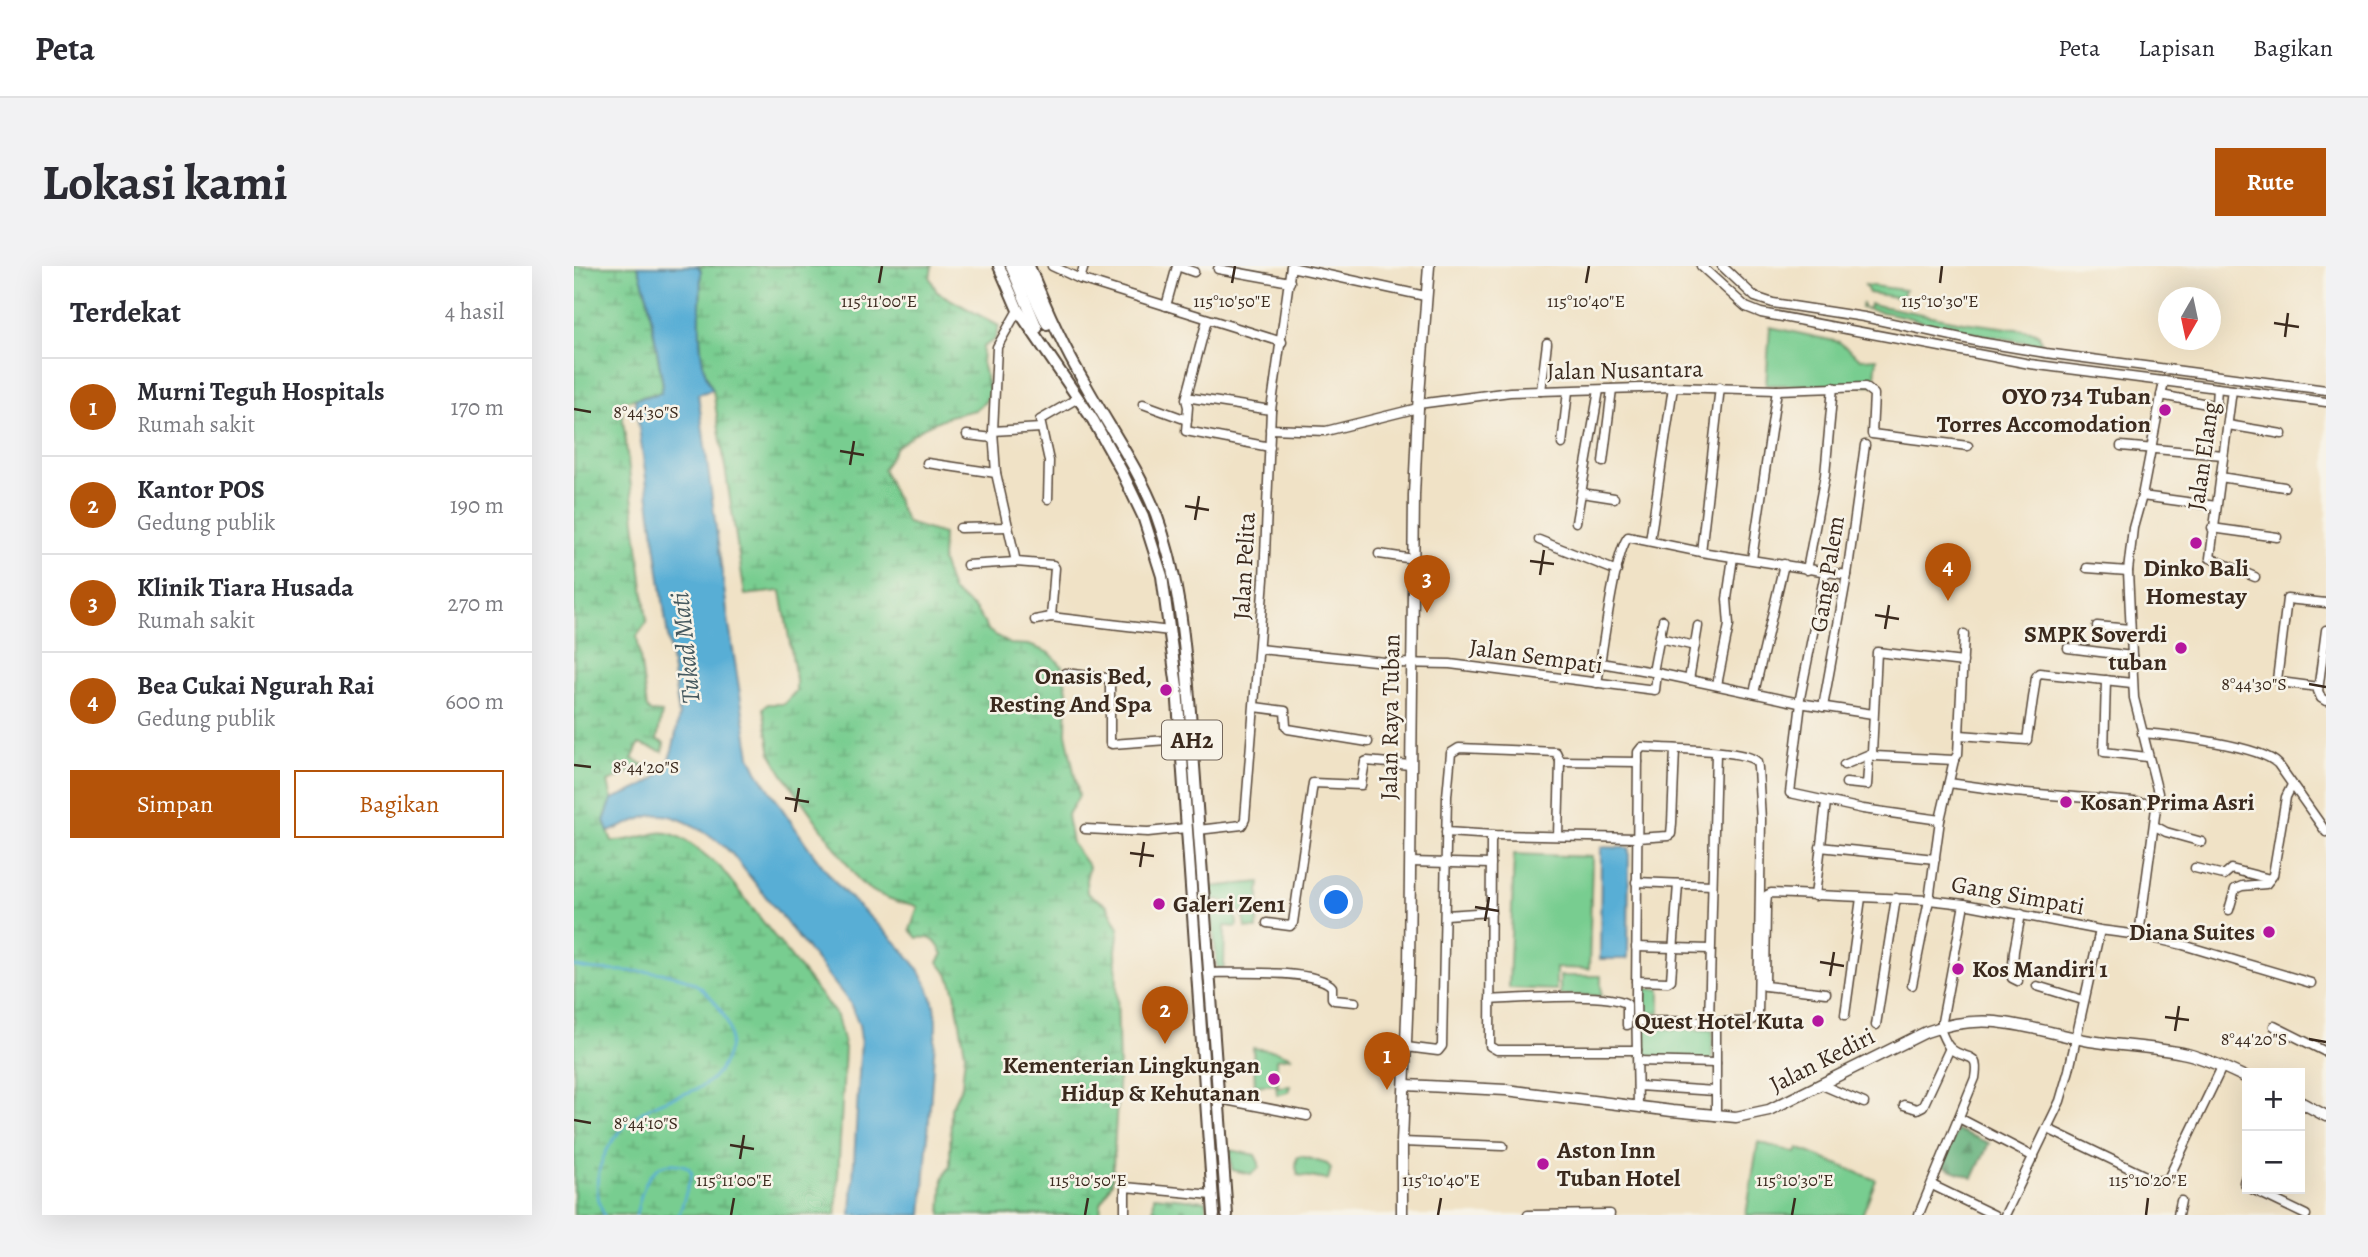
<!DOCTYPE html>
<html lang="id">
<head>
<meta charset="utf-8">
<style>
  :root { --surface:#fff; --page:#f2f2f3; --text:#2b2b33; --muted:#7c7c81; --line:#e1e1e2; --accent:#b45309 }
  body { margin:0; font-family:Alegreya,serif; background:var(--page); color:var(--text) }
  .controls { position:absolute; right:21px; bottom:21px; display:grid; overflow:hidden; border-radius:0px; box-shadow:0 7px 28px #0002 }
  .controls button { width:63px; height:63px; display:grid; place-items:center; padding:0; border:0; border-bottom:2px solid var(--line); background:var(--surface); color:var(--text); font:35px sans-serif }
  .compass { position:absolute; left:1584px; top:21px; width:63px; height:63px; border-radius:50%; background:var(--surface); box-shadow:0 7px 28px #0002; rotate:189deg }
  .you { position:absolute; left:763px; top:637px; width:24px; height:24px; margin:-18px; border:5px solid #fff; border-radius:50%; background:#1a73e8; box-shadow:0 0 0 10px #1a73e833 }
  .badge { display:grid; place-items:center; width:46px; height:46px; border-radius:50%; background:var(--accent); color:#fff; font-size:23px; font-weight:700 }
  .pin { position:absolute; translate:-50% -58px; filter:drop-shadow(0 2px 4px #0008) }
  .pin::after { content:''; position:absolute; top:37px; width:24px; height:21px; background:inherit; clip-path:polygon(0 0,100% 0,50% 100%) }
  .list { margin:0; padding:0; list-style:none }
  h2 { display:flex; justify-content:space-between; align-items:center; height:91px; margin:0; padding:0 28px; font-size:30px }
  h2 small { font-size:23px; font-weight:400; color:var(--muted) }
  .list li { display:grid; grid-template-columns:46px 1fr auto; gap:21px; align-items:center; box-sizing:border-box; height:98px; padding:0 28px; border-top:2px solid var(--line) }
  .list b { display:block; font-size:26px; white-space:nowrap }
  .list p { margin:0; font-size:23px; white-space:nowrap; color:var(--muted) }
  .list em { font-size:23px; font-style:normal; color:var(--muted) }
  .actions { display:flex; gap:14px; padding:21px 28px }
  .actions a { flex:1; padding:16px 0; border:2px solid var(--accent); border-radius:0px; text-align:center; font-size:24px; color:var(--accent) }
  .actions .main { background:var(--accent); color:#fff }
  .map { position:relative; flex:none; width:1752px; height:949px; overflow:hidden; border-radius:0px }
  header { display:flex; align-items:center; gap:42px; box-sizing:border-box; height:98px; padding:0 35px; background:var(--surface); border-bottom:2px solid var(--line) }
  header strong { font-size:33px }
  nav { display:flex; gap:38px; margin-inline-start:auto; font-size:24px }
  .intro { display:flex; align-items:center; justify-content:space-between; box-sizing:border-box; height:168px; padding:0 42px }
  h1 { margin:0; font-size:49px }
  .button { padding:18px 32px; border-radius:0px; background:var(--accent); color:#fff; font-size:24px; font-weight:700 }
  main { display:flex; gap:42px; padding:0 42px }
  aside { flex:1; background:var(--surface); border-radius:0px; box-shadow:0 7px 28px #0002 }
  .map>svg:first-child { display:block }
</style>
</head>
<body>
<header>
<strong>Peta</strong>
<nav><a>Peta</a><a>Lapisan</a><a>Bagikan</a></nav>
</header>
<div class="intro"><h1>Lokasi kami</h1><a class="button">Rute</a></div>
<main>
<aside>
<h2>Terdekat<small>4 hasil</small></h2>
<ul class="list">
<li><span class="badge">1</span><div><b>Murni Teguh Hospitals</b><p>Rumah sakit</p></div><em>170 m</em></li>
<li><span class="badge">2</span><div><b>Kantor POS</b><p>Gedung publik</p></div><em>190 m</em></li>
<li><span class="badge">3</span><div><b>Klinik Tiara Husada</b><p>Rumah sakit</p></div><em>270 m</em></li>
<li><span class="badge">4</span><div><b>Bea Cukai Ngurah Rai</b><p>Gedung publik</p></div><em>600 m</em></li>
</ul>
<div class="actions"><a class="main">Simpan</a><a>Bagikan</a></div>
</aside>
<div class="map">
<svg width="1752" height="949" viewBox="0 0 1752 949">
  <defs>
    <pattern id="forest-firs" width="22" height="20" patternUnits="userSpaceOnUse" patternTransform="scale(1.75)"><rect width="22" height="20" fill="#62b07a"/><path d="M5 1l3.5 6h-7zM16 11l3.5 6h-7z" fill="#528f63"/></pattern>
    <pattern id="wetland-marsh" width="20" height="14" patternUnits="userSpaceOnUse" patternTransform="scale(1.75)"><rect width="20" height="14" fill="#78cd90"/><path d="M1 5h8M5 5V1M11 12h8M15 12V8" fill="none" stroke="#64a775"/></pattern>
    <pattern id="cemetery-stones" width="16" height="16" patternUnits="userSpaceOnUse" patternTransform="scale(1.75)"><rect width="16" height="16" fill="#78cd90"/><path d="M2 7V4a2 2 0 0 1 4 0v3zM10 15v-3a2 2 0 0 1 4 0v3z" fill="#64a775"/></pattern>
  </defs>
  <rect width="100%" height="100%" fill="#f7f3e8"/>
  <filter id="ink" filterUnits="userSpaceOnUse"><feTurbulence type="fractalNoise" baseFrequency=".0143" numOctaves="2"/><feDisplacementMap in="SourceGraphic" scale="14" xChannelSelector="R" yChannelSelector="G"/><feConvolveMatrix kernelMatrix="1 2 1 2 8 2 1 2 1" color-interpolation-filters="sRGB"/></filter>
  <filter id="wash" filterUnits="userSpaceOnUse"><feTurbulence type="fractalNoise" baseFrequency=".00686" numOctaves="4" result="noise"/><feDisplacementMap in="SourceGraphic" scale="28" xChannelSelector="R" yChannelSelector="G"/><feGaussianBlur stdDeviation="1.57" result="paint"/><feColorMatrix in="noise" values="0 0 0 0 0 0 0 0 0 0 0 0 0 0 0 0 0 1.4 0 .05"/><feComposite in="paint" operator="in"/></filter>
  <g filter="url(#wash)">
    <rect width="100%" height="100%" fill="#f0e2c6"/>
    <g fill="#78cd90" stroke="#5a7c57" stroke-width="2">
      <polygon points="1291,19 1331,24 1328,32 1295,27"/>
      <polygon points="1288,37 1289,42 1295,43 1296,38 1389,56 1457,65 1465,69 1468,79 1375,63 1329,50 1287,42"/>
      <polygon points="1196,61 1265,76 1287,93 1303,92 1300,119 1192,119"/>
      <polygon points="940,588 1018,591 1015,703 982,702 982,724 935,722"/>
      <path d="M 686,616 L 683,663 L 672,662 C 671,643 654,634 637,633 L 636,621 Z"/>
      <path d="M 637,639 C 651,640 664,645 663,661 L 651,660 L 650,702 L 643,702 Z"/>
      <polygon points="986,710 1027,710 1027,730 986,729"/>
      <polygon points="1070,723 1086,723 1086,747 1069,747"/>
      <polygon points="1068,762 1139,764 1138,795 1067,794"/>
      <polygon points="679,782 702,785 718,791 702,793 704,821 716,820 714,826 703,829 702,818 681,820"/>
      <polygon points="1184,876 1222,887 1224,882 1302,914 1288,949 1172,949"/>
      <polygon points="656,884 681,889 685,897 685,902 677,908 658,904"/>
      <polygon points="727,890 753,898 757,902 754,914 724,909 722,901 723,892"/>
    </g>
    <polygon fill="url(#forest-firs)" stroke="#4e6d4c" stroke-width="2" points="1383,864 1415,877 1399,912 1368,900"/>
    <g fill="url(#wetland-marsh)" stroke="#5a7c57" stroke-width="2">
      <path d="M 0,0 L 64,0 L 74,33 L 89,119 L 88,126 L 47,136 L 73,356 L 63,370 L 73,442 L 76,446 L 88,447 L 83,474 L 90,477 L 89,486 L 65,478 L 58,493 L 71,499 L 34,516 L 38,533 L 30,555 L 38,575 C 55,576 67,570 83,567 C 105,563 130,589 146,601 L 263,750 L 271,782 L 262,949 L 0,949 Z"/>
      <path d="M 124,0 L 358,0 L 356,12 L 363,26 L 425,60 L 421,73 L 409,81 L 408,97 L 416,126 L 411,136 L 401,144 L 375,150 L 350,161 L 322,181 L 309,203 L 333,257 L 369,268 L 368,295 L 378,325 L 402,344 L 415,365 L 436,378 L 455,379 L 476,387 L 488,400 L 493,425 L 492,467 L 505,530 L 493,550 L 498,577 L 515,601 L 512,614 L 513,627 L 533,639 L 545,662 L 542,684 L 545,805 L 538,916 L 527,937 L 526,949 L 367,949 L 369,912 L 376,899 L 377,842 L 388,819 L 391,787 L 381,727 L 375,710 L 364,696 L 369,688 C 362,675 359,670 343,672 L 336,664 L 344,641 C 336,636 330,638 322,635 C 309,631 296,625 286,616 L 208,507 L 197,488 L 189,442 L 194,438 L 210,438 L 222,425 L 222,413 L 207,325 L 171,329 L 139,124 C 120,95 127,39 127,6 Z"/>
    </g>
    <polygon fill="url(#cemetery-stones)" stroke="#5a7c57" stroke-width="2" points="580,930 632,935 633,949 579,949"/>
    <g fill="#58aed5" stroke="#4a6c7a" stroke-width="2">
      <path d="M 64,0 L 124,0 L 127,5 C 127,39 120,95 139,124 L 124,128 L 155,359 L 176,490 L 183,505 C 209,543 234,584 264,619 C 301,662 363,697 362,760 L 348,949 L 277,949 L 287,773 L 285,759 L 276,737 L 158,588 C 143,572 104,546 81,549 C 66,551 49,561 34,566 L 30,555 L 38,533 C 90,514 96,506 105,450 L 61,133 L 87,127 L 89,119 L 74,33 Z"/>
      <polygon points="1027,581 1055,582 1054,693 1026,693"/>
    </g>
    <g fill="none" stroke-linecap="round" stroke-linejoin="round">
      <g stroke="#58aed5" stroke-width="2.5">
        <path d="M 0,700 C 36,710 76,699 111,713 C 130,720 143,736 152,754 C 164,781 147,813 120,824 C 107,830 93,832 80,839 C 41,860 9,904 30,949"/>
        <path d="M 62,949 C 68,921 77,887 114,901 L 118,907 L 105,949"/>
      </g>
    </g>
  </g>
  <g filter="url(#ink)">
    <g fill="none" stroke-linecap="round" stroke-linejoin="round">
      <g stroke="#564637" stroke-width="11">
        <g id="minor">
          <polyline points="478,0 506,13 708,76"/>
          <polyline points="603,0 620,6"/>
          <polyline points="1127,0 1172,41 1187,47 1456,98 1752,136"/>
          <polyline points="1148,0 1181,31 1199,37 1290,51 1406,76 1472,87 1752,124"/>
          <polyline points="717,1 851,30"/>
          <polyline points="644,3 716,16"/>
          <polyline points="506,13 510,0"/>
          <polyline points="592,40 603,0"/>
          <polyline points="633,54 612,133 614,141 612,165 696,181"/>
          <polyline points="1658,124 1636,292 1681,311"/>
          <polyline points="967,125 973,77"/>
          <polyline points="1587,129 1638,139 1642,137 1643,122"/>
          <polyline points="618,132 697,144"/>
          <polyline points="569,138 613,154"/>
          <polyline points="844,138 936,126 1099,121 1203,124 1291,121 1300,128 1298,168 1394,180"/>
          <polyline points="1654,159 1708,168"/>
          <polyline points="696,163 752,165 844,142"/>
          <polyline points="419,165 467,162"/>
          <polyline points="393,169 419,172"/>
          <polyline points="988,178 994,125"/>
          <polyline points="1547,180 1649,189"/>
          <polyline points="1029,196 1038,123"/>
          <polyline points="353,197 422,207"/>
          <polyline points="1646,211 1710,221"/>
          <polyline points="1008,227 1040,232"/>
          <polyline points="1568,230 1642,240"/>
          <polyline points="474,233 475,195 466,154 504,132"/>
          <polyline points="1002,256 1025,124"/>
          <polyline points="386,262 434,261"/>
          <polyline points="1638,262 1703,271"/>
          <polyline points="965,274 1043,305"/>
          <polyline points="1076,275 1099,121"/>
          <polyline points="1127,286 1146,121"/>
          <polyline points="805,288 840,293"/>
          <polyline points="1178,293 1203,124"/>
          <polyline points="442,296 422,207 419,165 423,81 444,44"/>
          <polyline points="393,299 442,296 479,299 481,302 477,351"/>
          <polyline points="1513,302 1554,305"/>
          <polyline points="1233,304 1251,209 1259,121"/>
          <polyline points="461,354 477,351 596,365"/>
          <polyline points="1523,360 1556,363"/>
          <polyline points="1752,364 1744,425 1747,432 1752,435"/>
          <polyline points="1086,372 1121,380"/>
          <polyline points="1494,382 1558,390"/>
          <polyline points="685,383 820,397 876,398 1081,424 1083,407 1079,406 1089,354"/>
          <polyline points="1027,397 1079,406"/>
          <polyline points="491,407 533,412 536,417 536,477 538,478 607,473"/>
          <polyline points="1083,407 1225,437 1299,448"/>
          <polyline points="1115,414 1124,360"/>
          <polyline points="1532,414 1530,486 1573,491"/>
          <path d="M 1023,417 C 1028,390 1040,288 1054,271 L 1127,286 L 1273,309"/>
          <polyline points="1143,419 1155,359 1153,333 1159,291"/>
          <polyline points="1744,421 1706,416 1703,414 1713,333 1752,337"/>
          <polyline points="1180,427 1210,298"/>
          <polyline points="1225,437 1251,307"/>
          <polyline points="1227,437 1216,527 1289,543 1366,554"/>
          <polyline points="681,441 711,445 712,460 714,463 794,476"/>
          <polyline points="1249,441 1273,309 1291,179"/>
          <path d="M 1568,467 C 1596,469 1686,479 1704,498 L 1752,566"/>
          <polyline points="1386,469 1453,474 1462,411 1465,407 1558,417"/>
          <polyline points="1298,487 1303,386 1389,396"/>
          <polyline points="1298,487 1301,490 1380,494"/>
          <polyline points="986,495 1064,496"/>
          <polyline points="1270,499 1298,487"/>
          <polyline points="1272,517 1293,519 1295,490"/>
          <polyline points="1375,517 1440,526 1584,538"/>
          <polyline points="1581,560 1592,566 1628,576"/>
          <polyline points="511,563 574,566 612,562"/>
          <polyline points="624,564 668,559 671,553 690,313 697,144 717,0"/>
          <polyline points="872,566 920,569 1063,572 1094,570 1097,568 1098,557 1101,483"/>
          <polyline points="920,569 917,574 916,780 923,784 1063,784"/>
          <polyline points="1246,581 1361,593"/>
          <polyline points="836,596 917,598"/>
          <polyline points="1621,602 1650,609 1657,603 1696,613"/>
          <polyline points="1062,616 1138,619"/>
          <polyline points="1241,630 1252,536"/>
          <polyline points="1655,644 1661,623 1668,620 1692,618 1699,609 1712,531 1718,519"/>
          <polyline points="872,649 917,646"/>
          <polyline points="693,657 716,660 719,657 739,517 787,519 791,496 793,495 836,499"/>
          <polyline points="1565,669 1584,527 1560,432 1554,305 1559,262 1568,230 1590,115"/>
          <polyline points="1062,681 1136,683"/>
          <path d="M 634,707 C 658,707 744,703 758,721 L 758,732 L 760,734 L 781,736"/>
          <polyline points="1062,715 1094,716 1097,714 1104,618"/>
          <polyline points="1444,715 1438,712 1440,685 1447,648"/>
          <polyline points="1338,719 1355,634 1366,554 1380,494 1384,488 1390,368"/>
          <polyline points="1463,720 1509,734"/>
          <polyline points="1252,727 1191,720 1192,640 1193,629 1197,627 1355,634 1390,638 1526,664 1565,669 1609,679 1737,717"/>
          <path d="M 916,734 C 943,733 1035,725 1053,738 L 1053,759"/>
          <polyline points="1271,749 1287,632"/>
          <path d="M 1063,755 L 1175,756 L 1184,749 L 1187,554 L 1184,502 C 1183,496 1184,496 1179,493 C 1158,483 1094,483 1068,481 L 1064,486 L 1062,733 L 1064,840"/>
          <polyline points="1135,756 1142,487"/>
          <polyline points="1302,759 1322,632"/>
          <polyline points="1700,760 1752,786"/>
          <polyline points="1367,761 1390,638"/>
          <polyline points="832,781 864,785 868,780 873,530 877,487 885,482 982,486 986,495 984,570"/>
          <polyline points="1064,795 1142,797"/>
          <polyline points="1248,819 1290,837"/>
          <polyline points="1064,820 1141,825"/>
          <polyline points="646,833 733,850"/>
          <polyline points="1330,839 1343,843 1349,840 1376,782"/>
          <polyline points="1142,850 1142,756"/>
          <polyline points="1385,852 1460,891"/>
          <polyline points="1474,863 1582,915 1594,913 1648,801"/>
          <polyline points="828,876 929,880"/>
          <polyline points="1673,907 1670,916 1673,921"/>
          <polyline points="1358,919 1420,949"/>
          <polyline points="1678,923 1732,949"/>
          <path d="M 1345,948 L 1401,812 C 1406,783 1391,796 1376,782 C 1371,777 1368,767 1365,761"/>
          <polyline points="551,949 551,921 638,929"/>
          <polyline points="954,949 1036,948"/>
          <polyline points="1431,949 1486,835 1495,804 1526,664"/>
          <polyline points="1604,949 1607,935"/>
        </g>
      </g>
      <g stroke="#564637" stroke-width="13">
        <g id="major">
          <path d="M 832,819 L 932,824 L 1098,845 L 1162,851 L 1195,844 L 1352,766 C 1415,743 1454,763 1516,775 C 1548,780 1581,781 1613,788 C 1634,793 1654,803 1673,812"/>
          <polyline points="1726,836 1752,850"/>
          <polyline points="828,949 828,876 835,701 840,229 844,142 855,0"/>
        </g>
      </g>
      <g stroke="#564637" stroke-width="14">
        <g id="highway">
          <polyline points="425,0 444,44 519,154 547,204 569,250 588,310 603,421 640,949"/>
          <polyline points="437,0 463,62"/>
          <polyline points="446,0 473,58"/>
          <path d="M 455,0 C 471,40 488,79 510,116 C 534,160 564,201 582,248 C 604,307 610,369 615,432 L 653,949"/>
        </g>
      </g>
      <use href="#minor" stroke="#fff" stroke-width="8"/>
      <use href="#major" stroke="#fff" stroke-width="10"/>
      <use href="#highway" stroke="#fff" stroke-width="10"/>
    </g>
  </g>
  <path fill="none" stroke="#3b2a1e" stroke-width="2.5" d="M 305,17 L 308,0M 658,17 L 661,0M 1012,17 L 1015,0M 1366,17 L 1368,0M 1700,57 L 1725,61M 1711,71 L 1714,47M 0,143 L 17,146M 266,185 L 290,189M 276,199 L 280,175M 611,240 L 635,244M 621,254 L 625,230M 956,295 L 980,298M 966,309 L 970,284M 1301,349 L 1325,353M 1311,363 L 1315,339M 1735,418 L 1752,421M 0,499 L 17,501M 211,532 L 235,536M 221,546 L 225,522M 556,587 L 580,590M 566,601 L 570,576M 901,641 L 925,645M 911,655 L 915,631M 1246,696 L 1270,700M 1256,710 L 1260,686M 1591,751 L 1615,754M 1601,765 L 1605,740M 1735,773 L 1752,776M 0,854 L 17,857M 156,879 L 180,883M 166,893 L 170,869M 157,949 L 160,932M 511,949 L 514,932M 864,949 L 867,932M 1218,949 L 1221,932M 1572,949 L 1574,932"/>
  <g fill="#b5179e" stroke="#f7f3e8" stroke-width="2.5">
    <circle cx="1591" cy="144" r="7"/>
    <circle cx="1622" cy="277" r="7"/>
    <circle cx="1607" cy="382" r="7"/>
    <circle cx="592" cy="424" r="7"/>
    <circle cx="1492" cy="536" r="7"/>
    <circle cx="585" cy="638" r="7"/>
    <circle cx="1695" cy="666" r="7"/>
    <circle cx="1384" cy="703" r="7"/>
    <circle cx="1244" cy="755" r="7"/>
    <circle cx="700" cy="813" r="7"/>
    <circle cx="969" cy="898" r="7"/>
  </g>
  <g text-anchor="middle" stroke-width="5" stroke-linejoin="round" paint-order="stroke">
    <rect fill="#f7f3e8" stroke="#73665b" stroke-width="2" x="588" y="454.5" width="60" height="39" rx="5"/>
    <g font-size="23" font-weight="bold" fill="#3b2a1e">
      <text x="618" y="482">AH2</text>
    </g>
    <g font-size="24" fill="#3b2a1e" stroke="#f7f3e8">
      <text transform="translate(1051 104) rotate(-1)" y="8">Jalan Nusantara</text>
      <text transform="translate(1629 190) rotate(-82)" y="8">Jalan Elang</text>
      <text transform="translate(670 300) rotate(-87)" y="8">Jalan Pelita</text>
      <text transform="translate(1253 308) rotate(-81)" y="8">Gang Palem</text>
      <text transform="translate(962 390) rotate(8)" y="8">Jalan Sempati</text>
      <text transform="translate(816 451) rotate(-89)" y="8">Jalan Raya Tuban</text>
      <text transform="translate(1444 629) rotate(10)" y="8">Gang Simpati</text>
      <text transform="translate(1248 794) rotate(-27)" y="8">Jalan Kediri</text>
    </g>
    <g font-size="24" font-weight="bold" fill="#3b2a1e" stroke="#f7f3e8" text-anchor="end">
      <text x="1577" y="138">OYO 734 Tuban<tspan x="1577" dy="28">Torres Accomodation</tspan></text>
      <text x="1622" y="310" text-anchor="middle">Dinko Bali<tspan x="1622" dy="28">Homestay</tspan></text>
      <text x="1593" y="376">SMPK Soverdi<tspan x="1593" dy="28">tuban</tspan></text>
      <text x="578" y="418">Onasis Bed,<tspan x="578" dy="28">Resting And Spa</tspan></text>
      <text x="1506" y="544" text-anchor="start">Kosan Prima Asri</text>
      <text x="599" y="646" text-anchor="start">Galeri Zen1</text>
      <text x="1681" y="674">Diana Suites</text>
      <text x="1398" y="711" text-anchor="start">Kos Mandiri 1</text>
      <text x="1230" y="763">Quest Hotel Kuta</text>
      <text x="686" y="807">Kementerian Lingkungan<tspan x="686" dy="28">Hidup &amp; Kehutanan</tspan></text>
      <text x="983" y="892" text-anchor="start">Aston Inn<tspan x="983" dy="28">Tuban Hotel</tspan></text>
    </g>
    <g font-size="26" font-style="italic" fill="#45585e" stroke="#f7f3e8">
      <text transform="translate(111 382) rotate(-96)" y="9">Tukad Mati</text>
    </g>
  </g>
  <g font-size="18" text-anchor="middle" fill="#3b2a1e" stroke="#f7f3e8" stroke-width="5" stroke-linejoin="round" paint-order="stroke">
    <text x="305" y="41">115°11'00"E</text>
    <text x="658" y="41">115°10'50"E</text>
    <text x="1012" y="41">115°10'40"E</text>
    <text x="1366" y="41">115°10'30"E</text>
    <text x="72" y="152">8°44'30"S</text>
    <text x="1680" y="424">8°44'30"S</text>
    <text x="72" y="507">8°44'20"S</text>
    <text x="1680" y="779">8°44'20"S</text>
    <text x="72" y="863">8°44'10"S</text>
    <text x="160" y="920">115°11'00"E</text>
    <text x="514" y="920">115°10'50"E</text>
    <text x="867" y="920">115°10'40"E</text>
    <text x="1221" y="920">115°10'30"E</text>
    <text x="1574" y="920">115°10'20"E</text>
  </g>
</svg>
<div class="controls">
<button>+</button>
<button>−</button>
</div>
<svg class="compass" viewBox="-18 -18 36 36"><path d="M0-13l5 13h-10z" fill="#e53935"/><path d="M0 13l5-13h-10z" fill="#7c7c81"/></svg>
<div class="you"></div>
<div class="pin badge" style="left:813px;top:824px">1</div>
<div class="pin badge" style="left:591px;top:778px">2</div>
<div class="pin badge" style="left:853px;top:347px">3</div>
<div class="pin badge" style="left:1374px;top:335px">4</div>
</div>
</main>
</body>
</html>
